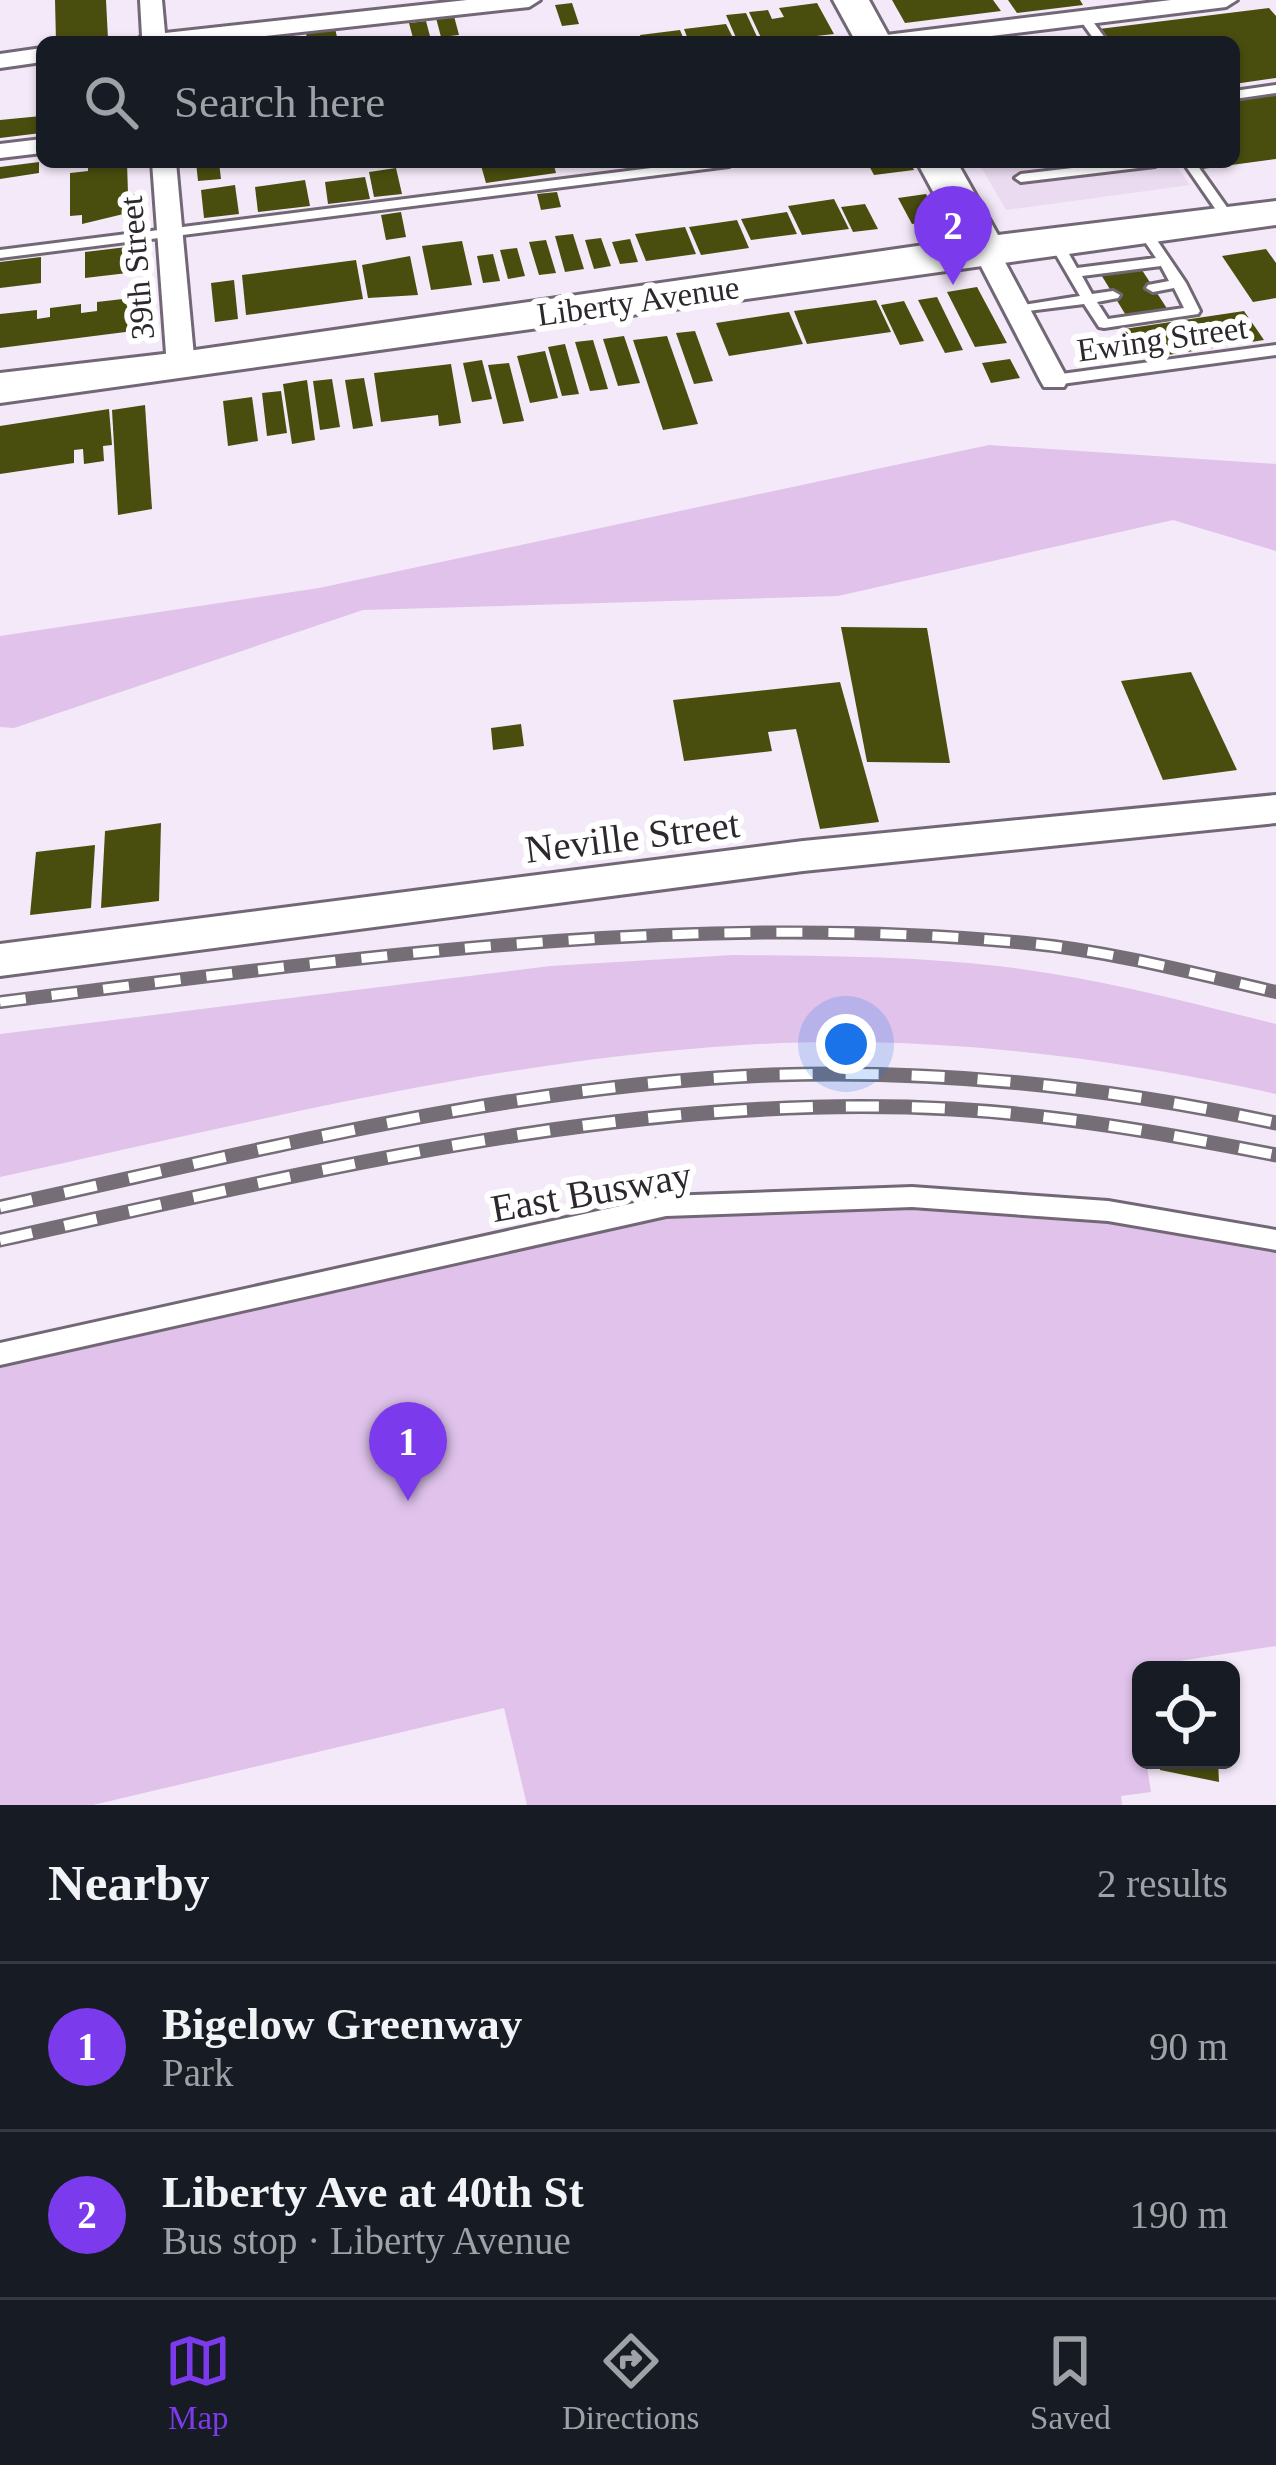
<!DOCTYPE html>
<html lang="en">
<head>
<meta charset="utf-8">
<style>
  :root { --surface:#171b24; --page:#242831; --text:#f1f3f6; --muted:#9ea1a6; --line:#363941; --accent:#7c3aed }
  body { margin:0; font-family:"Times New Roman",serif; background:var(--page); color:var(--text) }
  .controls { position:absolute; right:36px; bottom:36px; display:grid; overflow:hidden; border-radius:18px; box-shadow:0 3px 9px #0004 }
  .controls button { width:108px; height:108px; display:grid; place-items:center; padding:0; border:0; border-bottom:3px solid var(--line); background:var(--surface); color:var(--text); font:60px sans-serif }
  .you { position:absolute; left:846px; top:1044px; width:42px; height:42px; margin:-30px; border:9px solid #fff; border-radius:50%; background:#1a73e8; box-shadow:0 0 0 18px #1a73e833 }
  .badge { display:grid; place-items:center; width:78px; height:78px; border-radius:50%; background:var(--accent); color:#fff; font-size:39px; font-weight:700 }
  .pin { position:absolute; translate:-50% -99px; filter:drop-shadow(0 3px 6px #0008) }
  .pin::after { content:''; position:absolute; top:63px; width:42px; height:36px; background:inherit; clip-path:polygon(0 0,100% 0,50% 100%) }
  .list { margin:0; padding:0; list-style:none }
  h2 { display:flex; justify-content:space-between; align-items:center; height:156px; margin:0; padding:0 48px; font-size:51px }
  h2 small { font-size:39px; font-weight:400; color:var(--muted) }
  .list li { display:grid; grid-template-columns:78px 1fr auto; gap:36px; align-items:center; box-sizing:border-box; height:168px; padding:0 48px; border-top:3px solid var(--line) }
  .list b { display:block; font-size:45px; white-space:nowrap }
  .list p { margin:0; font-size:39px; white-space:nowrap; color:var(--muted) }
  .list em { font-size:39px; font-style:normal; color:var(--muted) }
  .icon { flex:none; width:66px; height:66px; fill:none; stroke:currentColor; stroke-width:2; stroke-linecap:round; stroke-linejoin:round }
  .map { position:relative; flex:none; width:1276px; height:1805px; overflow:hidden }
  .search { position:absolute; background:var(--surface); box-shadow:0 3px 9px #0004; left:36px; right:36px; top:36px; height:132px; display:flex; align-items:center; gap:30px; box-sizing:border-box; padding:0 42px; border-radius:18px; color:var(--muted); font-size:45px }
  .sheet { height:492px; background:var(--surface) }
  nav { display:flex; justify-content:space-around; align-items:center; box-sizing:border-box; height:168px; border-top:3px solid var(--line); background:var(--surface); font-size:33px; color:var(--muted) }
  nav a { display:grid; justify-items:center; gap:6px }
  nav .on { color:var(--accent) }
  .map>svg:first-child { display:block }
</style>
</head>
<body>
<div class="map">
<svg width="1276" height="1805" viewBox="0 0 1276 1805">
  <rect width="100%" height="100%" fill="#f4e9f8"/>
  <polygon fill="#eadbf0" points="978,162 1174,162 1190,185 1006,210"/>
  <g fill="#e0c2eb">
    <polygon points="989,445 1276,464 1276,551 1173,520 838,596 363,610 14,728 0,727 0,636 319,588"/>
    <path d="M 733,955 C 822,956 910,956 998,966 C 1093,977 1184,1001 1276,1024 L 1276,1094 C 1103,1055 920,1034 743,1045 C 491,1060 246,1124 0,1177 L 0,1034 L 550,966 Z"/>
    <polygon points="912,1197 1276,1240 1276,1646 1135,1668 1141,1760 1146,1760 1151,1792 1121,1796 1122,1805 527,1805 504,1708 93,1805 0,1805 0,1355 666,1206"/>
  </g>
  <g fill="#494e0f">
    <polygon points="55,0 106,0 108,39 56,42"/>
    <polygon points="892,0 993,0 1001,11 905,23"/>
    <polygon points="1008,0 1080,0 1083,5 1017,13"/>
    <polygon points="572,3 579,24 562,26 555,5"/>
    <polygon points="817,3 834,34 763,42 749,12 768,10 772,19 784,17 779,8"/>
    <polygon points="1269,8 1276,16 1276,78 1234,84 1234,42 1108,42 1099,29"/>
    <polygon points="746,13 759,41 738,42 726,15"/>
    <polygon points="454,16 459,35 441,37 436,18"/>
    <polygon points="426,21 431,40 414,42 409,23"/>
    <polygon points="726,24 735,42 689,42 684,29"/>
    <polygon points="335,28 338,42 307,42 306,31"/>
    <polygon points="680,30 685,42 642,42 640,35"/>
    <polygon points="1276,91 1276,159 1202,169 1197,162 1234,162 1234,96"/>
    <polygon points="41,116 41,133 0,138 0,120"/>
    <polygon points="39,162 39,173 0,179 0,167"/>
    <polygon points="88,162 127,162 128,194 135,194 136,211 82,224 82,215 70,216 70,173 88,171"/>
    <polygon points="196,162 219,162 221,179 198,181"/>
    <polygon points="480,162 553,162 556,173 486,183"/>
    <polygon points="867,162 910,162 914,170 874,175"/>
    <polygon points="396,168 402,194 374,197 369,172"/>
    <polygon points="365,177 370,199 328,204 325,182"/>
    <polygon points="305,180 310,206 258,212 255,187"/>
    <polygon points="235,185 239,214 204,218 201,190"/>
    <polygon points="557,192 561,207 541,210 537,194"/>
    <polygon points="926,194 940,220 912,224 898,198"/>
    <polygon points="834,199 849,229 802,235 788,206"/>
    <polygon points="865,204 878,229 853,232 841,207"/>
    <polygon points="401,212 406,237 386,240 381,215"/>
    <polygon points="787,212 797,234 751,240 741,219"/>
    <polygon points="737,220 749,248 701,255 689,227"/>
    <polygon points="685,227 696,254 646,261 635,234"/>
    <polygon points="573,234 584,269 565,272 555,236"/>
    <polygon points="601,238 611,266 594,269 585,240"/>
    <polygon points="630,239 638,262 620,264 612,242"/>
    <polygon points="546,240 556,273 539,275 529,242"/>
    <polygon points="462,241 472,285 431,290 422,246"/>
    <polygon points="135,246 136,272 85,278 85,252"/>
    <polygon points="517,248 525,276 508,279 500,250"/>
    <polygon points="1266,249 1276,263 1276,298 1253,302 1222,256"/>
    <polygon points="493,254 500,281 483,283 477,256"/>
    <polygon points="410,256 418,295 368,298 362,265"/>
    <polygon points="41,257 41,283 0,288 0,262"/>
    <polygon points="356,260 363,299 246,315 242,275"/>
    <polygon points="1140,267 1168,310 1127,317 1100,273"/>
    <polygon points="234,280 238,319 215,322 211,283"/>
    <polygon points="977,287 1007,343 975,347 947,292"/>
    <polygon points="140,297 141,330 0,348 0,314 37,310 37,319 50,317 50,308 81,304 81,313 97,311 97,302"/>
    <polygon points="937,297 963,350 945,353 918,300"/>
    <polygon points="876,300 891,332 807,344 794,311"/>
    <polygon points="904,301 924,341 900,345 881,305"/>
    <polygon points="1244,311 1264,340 1142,359 1124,329"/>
    <polygon points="789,312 803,344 729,356 716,323"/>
    <polygon points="695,331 713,381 694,384 676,333"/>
    <polygon points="624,336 640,383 618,386 603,339"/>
    <polygon points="667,336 698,424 663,430 633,340"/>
    <polygon points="593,340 608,389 590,391 575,342"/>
    <polygon points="565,344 579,394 562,396 548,347"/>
    <polygon points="545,351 558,398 530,403 517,356"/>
    <polygon points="1010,359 1020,378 991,383 982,363"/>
    <polygon points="482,360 492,399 472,402 463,363"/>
    <polygon points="509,363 524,421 503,424 488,365"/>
    <polygon points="451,364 461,423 439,426 438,415 381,422 374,373"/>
    <polygon points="364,378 373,426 353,429 345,380"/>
    <polygon points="332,379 340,427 320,430 313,381"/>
    <polygon points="307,380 315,440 292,444 283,384"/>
    <polygon points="281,391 287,433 267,436 262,393"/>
    <polygon points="252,397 258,441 228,446 223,401"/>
    <polygon points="145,405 152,509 118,515 112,410"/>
    <polygon points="109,409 112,445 103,446 104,461 84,464 83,449 74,450 74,463 0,474 0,426"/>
    <polygon points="841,627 927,628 950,763 867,762"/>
    <polygon points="1191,672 1237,770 1163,780 1121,681"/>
    <polygon points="840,682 879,822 820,829 796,729 768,732 772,751 684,761 673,700"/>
    <polygon points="521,724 524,746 493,750 491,728"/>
    <polygon points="161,823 159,901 101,908 105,831"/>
    <polygon points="95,845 91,908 30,915 36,852"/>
    <polygon points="1160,1760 1218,1760 1219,1782 1160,1770"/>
  </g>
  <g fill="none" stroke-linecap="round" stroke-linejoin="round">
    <g stroke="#726875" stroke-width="6">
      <g id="lane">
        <polygon points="1080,15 1088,15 1108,42 1096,42 1078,17"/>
        <polygon points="1276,85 1276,93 1234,99 1234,91"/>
        <polygon points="699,162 735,162 729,166 0,258 0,250"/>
        <polygon points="1124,162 1161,162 1155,166 1021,182 1015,178 1021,174"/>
        <polygon points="1183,162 1195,162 1236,220 1235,223 1225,223"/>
        <path d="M 1143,226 L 1148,227 L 1186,283 L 1200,311 L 1198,314 L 1104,328 L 1099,327 L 1084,304 L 1012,313 L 1010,310 L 1017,306 L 1080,296 L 1048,241 L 1050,238 L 1060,238 L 1077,268 L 1156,258 L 1137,230 ZM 1161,266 L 1169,281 L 1148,285 L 1146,288 L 1153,292 L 1174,288 L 1184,308 L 1108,319 L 1097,302 L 1118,298 L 1120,295 L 1113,291 L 1092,294 L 1082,276 Z"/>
        <polygon points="1276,345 1276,355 1054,385 1047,380 1054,375"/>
        <polygon points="912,1187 1108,1201 1276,1230 1276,1250 1108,1221 912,1207 666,1216 0,1365 0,1343 666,1196"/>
      </g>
    </g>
    <g stroke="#726875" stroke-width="6">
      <g id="street">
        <polygon points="140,0 162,0 165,33 467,0 540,0 529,7 210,42 135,42 142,36"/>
        <polygon points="1171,0 1237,0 1226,7 942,42 874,42 886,35"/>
        <polygon points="42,48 42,62 0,68 0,54"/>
        <polygon points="42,139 42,153 0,158 0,144"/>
        <polygon points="152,162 176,162 195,367 181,376 167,367"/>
        <polygon points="985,241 998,249 1068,380 1064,387 1044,387 1040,380 972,249"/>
        <polygon points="1276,795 1276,823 803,871 0,976 0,944 803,841"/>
      </g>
    </g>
    <g stroke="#726875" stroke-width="6">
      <g id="primary">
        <polygon points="833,0 869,0 892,42 856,42"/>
        <polygon points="917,162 957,162 998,235 1276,201 1276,225 0,403 0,373 181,352 959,240"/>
      </g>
    </g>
    <use href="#lane" fill="#fff" fill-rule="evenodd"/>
    <use href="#street" fill="#fff" fill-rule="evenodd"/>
    <use href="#primary" fill="#fff" fill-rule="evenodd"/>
    <g stroke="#756e77" stroke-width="14">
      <path id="rail-far1" d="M 0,1002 C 340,960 682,910 1026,943 C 1110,951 1193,973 1276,992"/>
    </g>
    <g stroke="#756e77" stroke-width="15">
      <g id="rail">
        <path d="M 0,1207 C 254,1152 510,1085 770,1075 C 942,1069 1109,1087 1276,1123"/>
        <path d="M 0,1240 C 311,1172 632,1091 952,1109 C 1062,1115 1168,1134 1276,1155"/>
      </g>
    </g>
    <use href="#rail-far1" stroke="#fff" stroke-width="9" stroke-dasharray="26" stroke-linecap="butt"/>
    <use href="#rail" stroke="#fff" stroke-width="10" stroke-dasharray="33" stroke-linecap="butt"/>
  </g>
  <g text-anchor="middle" stroke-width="12" stroke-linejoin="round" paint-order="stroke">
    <g font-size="33" fill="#2c282d" stroke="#fff">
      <text transform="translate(136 268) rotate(-95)" y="12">39th Street</text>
      <text transform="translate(638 300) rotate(-8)" y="12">Liberty Avenue</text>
      <text transform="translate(1162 338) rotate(-8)" y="12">Ewing Street</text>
    </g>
    <g font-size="39" fill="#2c282d" stroke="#fff">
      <text transform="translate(632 836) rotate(-7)" y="14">Neville Street</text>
      <text transform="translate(591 1191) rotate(-10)" y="14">East Busway</text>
    </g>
  </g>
</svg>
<div class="controls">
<button><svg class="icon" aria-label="locate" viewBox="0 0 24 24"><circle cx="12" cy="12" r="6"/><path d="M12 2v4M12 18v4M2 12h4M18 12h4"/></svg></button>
</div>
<div class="you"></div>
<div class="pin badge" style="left:408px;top:1501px">1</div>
<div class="pin badge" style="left:953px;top:285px">2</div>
<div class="search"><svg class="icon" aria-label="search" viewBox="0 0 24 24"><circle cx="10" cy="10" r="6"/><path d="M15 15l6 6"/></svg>Search here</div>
</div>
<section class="sheet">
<h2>Nearby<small>2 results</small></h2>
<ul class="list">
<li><span class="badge">1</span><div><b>Bigelow Greenway</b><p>Park</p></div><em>90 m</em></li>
<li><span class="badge">2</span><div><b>Liberty Ave at 40th St</b><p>Bus stop · Liberty Avenue</p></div><em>190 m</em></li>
</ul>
</section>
<nav>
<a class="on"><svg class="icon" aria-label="map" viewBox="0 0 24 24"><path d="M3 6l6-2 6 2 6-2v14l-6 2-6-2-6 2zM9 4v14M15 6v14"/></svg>Map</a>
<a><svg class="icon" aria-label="directions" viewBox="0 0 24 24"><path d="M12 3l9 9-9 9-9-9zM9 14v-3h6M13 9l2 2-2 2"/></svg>Directions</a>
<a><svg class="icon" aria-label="saved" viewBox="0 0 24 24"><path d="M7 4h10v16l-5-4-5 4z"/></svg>Saved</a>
</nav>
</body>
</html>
